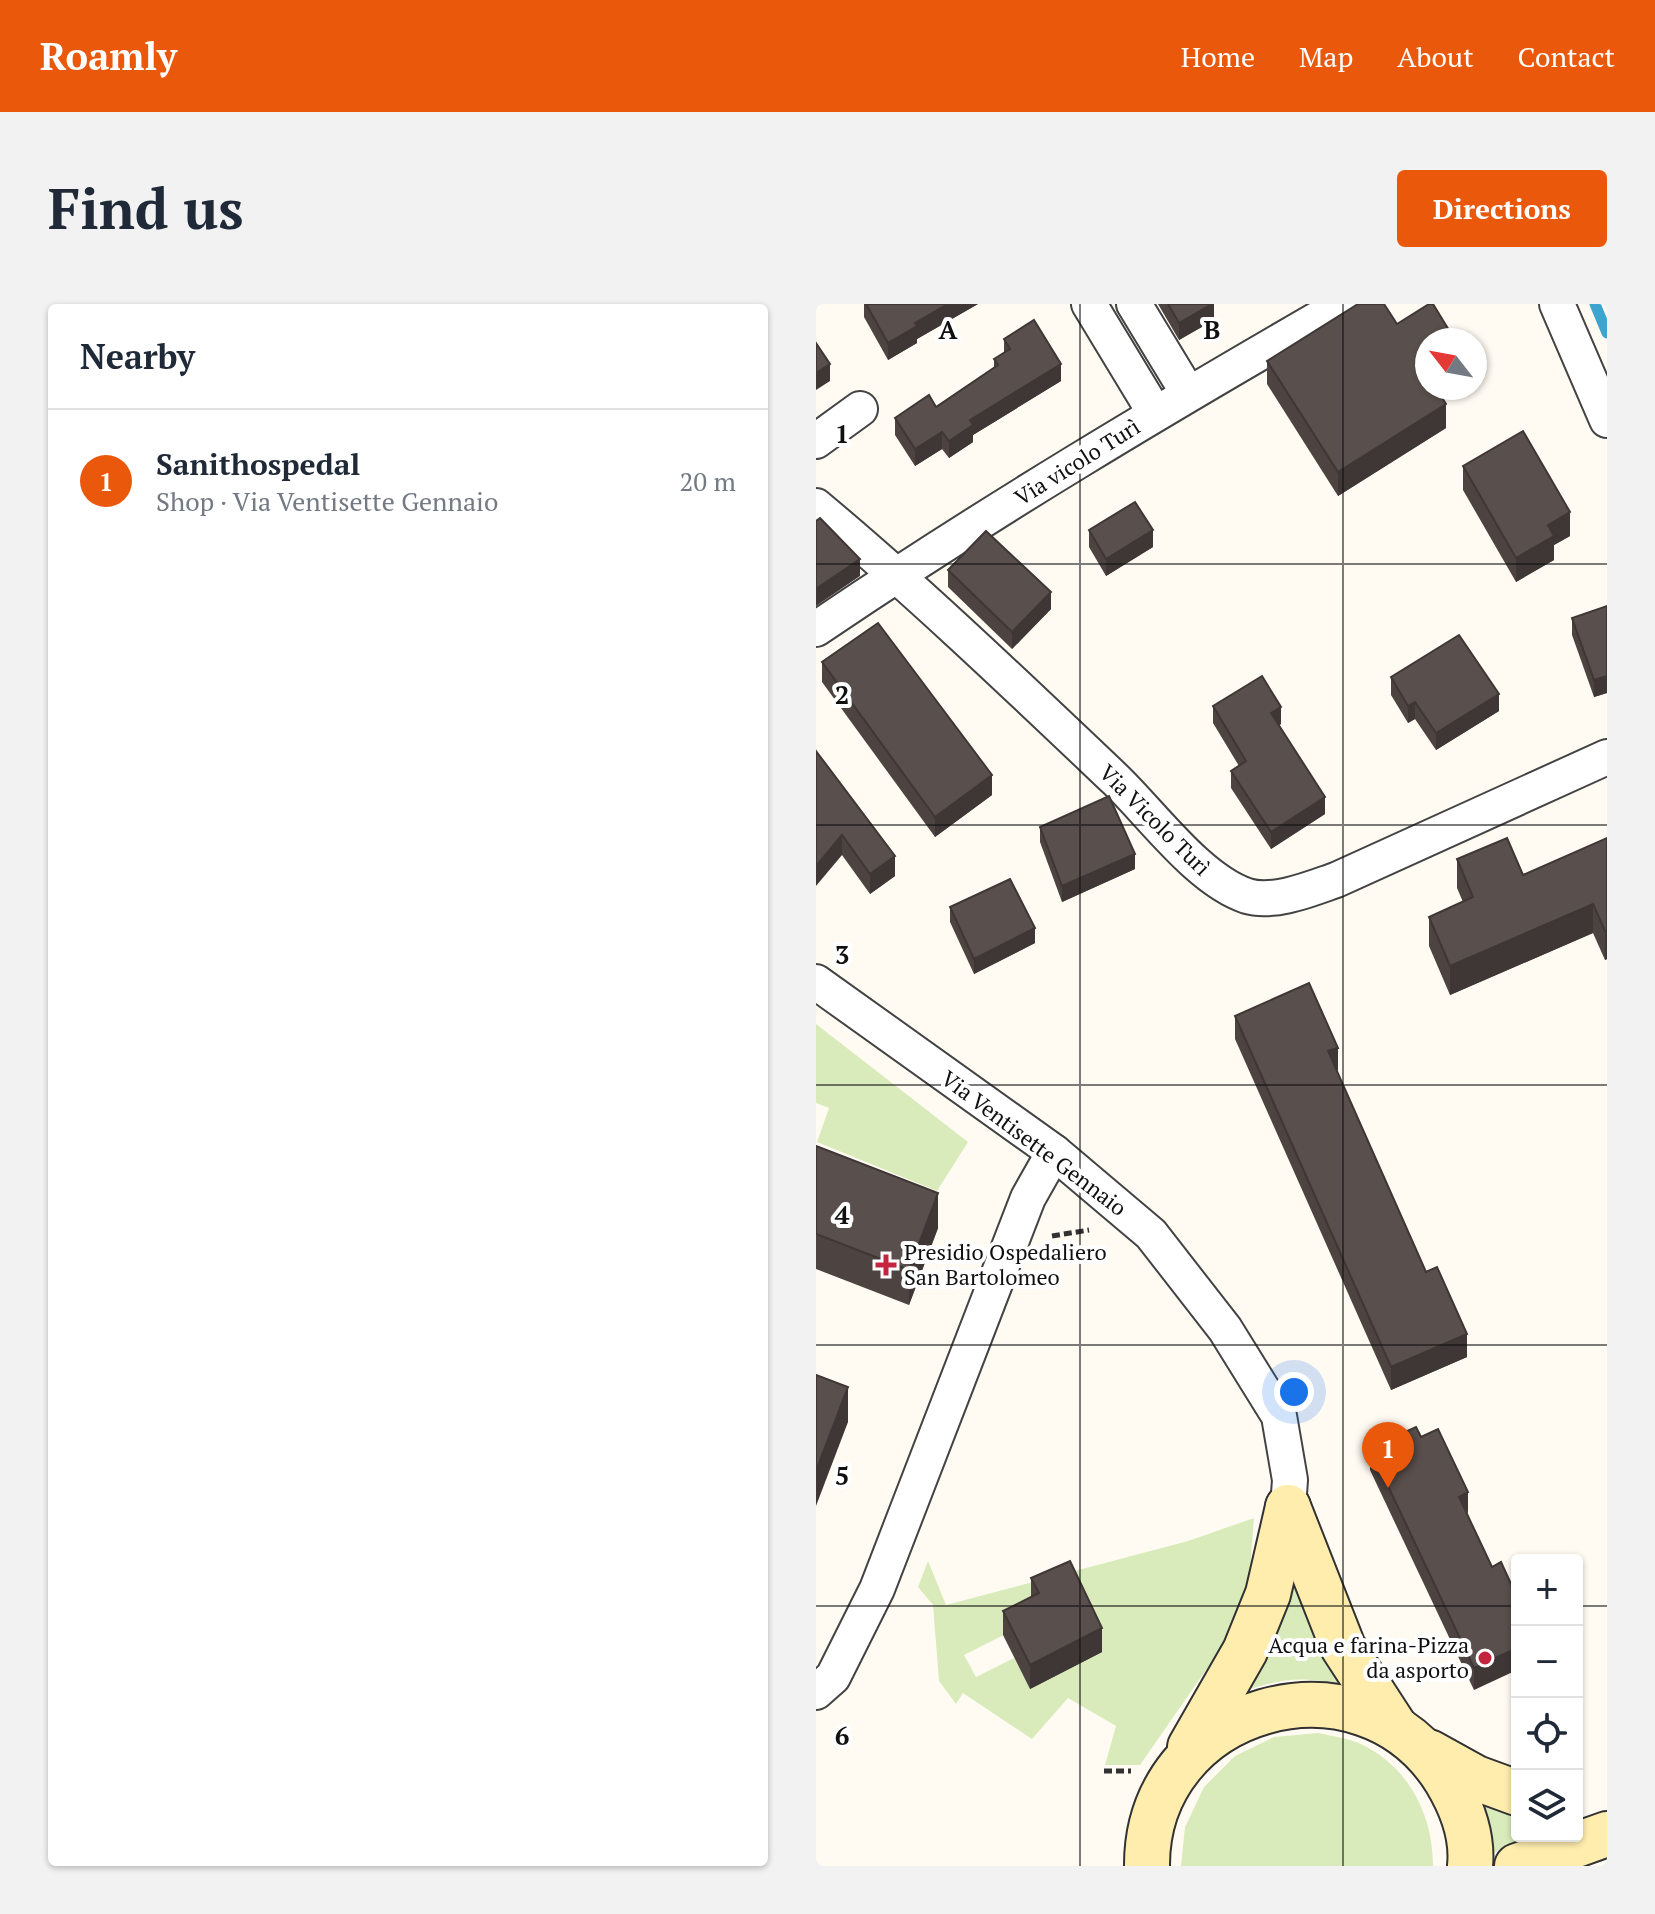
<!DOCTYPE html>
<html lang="en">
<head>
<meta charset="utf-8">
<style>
  :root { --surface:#fff; --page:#f2f2f3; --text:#1f2937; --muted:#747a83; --line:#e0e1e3; --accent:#ea580c }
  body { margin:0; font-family:"PT Serif",serif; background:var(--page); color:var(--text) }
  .controls { position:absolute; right:24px; bottom:24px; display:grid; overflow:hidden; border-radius:8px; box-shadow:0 2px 6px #0004 }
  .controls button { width:72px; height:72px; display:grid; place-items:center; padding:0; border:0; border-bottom:2px solid var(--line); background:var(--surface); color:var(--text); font:40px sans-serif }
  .compass { position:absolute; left:599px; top:24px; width:72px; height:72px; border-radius:50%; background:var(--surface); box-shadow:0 2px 6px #0004; rotate:301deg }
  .you { position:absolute; left:478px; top:1088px; width:28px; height:28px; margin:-20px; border:6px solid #fff; border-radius:50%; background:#1a73e8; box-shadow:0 0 0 12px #1a73e833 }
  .badge { display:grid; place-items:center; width:52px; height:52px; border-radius:50%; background:var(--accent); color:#fff; font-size:26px; font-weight:700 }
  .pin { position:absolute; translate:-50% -66px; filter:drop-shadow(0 2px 4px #0008) }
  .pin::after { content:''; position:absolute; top:42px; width:28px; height:24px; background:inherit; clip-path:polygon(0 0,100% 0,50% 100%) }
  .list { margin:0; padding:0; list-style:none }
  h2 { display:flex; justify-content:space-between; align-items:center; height:104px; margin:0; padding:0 32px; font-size:34px }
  h2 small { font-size:26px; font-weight:400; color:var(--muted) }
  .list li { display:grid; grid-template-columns:52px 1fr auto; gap:24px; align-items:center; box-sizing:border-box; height:144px; padding:0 32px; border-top:2px solid var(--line) }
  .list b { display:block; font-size:30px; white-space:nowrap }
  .list p { margin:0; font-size:26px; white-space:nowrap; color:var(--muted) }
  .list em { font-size:26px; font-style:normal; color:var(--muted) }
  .icon { flex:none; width:44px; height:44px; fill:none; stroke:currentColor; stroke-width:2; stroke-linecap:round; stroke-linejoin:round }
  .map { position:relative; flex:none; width:791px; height:1562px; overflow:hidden; border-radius:8px }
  header { display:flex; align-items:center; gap:48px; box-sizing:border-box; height:112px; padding:0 40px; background:var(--accent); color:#fff }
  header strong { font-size:38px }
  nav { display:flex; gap:44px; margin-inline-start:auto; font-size:28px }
  .intro { display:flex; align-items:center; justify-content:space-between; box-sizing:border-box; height:192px; padding:0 48px }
  h1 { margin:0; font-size:56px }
  .button { padding:20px 36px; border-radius:8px; background:var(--accent); color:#fff; font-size:28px; font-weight:700 }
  main { display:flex; gap:48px; padding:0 48px }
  aside { flex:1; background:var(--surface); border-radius:8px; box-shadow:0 2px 6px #0004 }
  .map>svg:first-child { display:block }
</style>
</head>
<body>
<header>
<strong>Roamly</strong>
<nav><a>Home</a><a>Map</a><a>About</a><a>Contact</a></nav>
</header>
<div class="intro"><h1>Find us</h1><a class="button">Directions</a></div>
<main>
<aside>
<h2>Nearby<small></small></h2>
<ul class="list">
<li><span class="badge">1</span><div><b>Sanithospedal</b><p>Shop · Via Ventisette Gennaio</p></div><em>20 m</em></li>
</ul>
</aside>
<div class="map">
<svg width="791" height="1562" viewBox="0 0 791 1562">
  <rect width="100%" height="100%" fill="#fffbf3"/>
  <g fill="#d9ebbb" fill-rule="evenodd">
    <polygon points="0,720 152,838 121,887 1,838 13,804 0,799"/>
    <path d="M 438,1214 L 433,1280 L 408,1340 L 324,1461 L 289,1461 L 300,1422 L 252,1394 L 216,1435 L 147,1389 L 140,1400 L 123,1377 L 117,1301 L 102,1283 L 112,1257 L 130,1301 L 372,1237 ZM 223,1313 L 215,1385 L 198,1354 L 160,1373 L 148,1351 Z"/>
    <path d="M 475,1240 L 528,1382 C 484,1370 463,1376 421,1389 Z"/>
    <path d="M 502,1429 C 516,1432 532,1434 545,1440 C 593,1463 617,1511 617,1562 L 365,1562 L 369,1523 L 388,1483 L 419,1452 L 458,1433 Z"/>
    <polygon points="664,1493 701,1507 701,1532 724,1532 703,1537 673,1551"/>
  </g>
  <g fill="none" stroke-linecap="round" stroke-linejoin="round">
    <polyline stroke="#3ba5d0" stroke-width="11" points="779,0 791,29"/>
    <g stroke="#434343" stroke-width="38">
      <g id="street">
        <polyline points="273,0 339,109"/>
        <polyline points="318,0 372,89"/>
        <polyline points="741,0 791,116"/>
        <polyline points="0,137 44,105"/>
        <path d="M 0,202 C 104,289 202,383 300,476 C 337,512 383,576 431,592 C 458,600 494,585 520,576 L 791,453"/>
        <path d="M 0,325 C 171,209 349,103 528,0"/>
        <polyline points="0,678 238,848 335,930 409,1025 463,1112 474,1176 472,1203"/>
        <polyline points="0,1388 17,1373 61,1285 212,894 238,848"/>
      </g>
    </g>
    <g stroke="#323232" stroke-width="48">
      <g id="secondary">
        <polyline points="472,1203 527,1343 579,1423"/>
        <polyline points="374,1443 429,1347 452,1290 472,1203"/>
        <polyline points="613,1448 660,1474 701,1489"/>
        <path d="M 331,1562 C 330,1401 545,1340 630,1476 C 645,1501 657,1532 654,1562"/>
        <polyline points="701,1562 791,1530"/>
      </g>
    </g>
    <g stroke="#323232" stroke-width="5" stroke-dasharray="8 4" stroke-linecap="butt">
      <polyline points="236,932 273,926"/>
      <polyline points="288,1467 315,1467"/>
    </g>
    <use href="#street" stroke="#fff" stroke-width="34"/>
    <use href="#secondary" stroke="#ffedae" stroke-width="44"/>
  </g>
  <g fill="#4d4441">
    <polygon points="48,0 162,0 101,35 101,39 72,56 48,13"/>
    <polygon points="342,0 398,0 398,16 363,36"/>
    <polygon points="188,35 245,77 157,131 157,138 133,154 126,145 99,162 79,131 79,114 120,103 178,64 178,55 188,49"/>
    <polygon points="451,57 611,84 630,124 522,192 451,80"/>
    <polygon points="647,162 754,232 738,241 738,256 700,278 647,186"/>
    <polygon points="273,226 337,243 290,272 273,243"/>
    <polygon points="132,266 235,305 196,345 132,283"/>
    <polygon points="791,302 791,389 778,393 756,331 756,314"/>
    <polygon points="6,358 176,491 119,533 6,378"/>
    <polygon points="575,373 683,407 620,446 599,415 592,419 575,391"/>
    <polygon points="397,402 465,420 463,421 509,510 455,545 415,484 415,467 423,462 397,419"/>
    <polygon points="0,447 79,572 54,590 26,551"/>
    <polygon points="224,523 319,565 246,598 224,538"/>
    <polygon points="791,534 791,655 789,656 777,629 634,691 613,642 613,613 647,598 641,584 641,555 707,571"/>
    <polygon points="134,603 219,639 158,670 134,618"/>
    <polygon points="419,712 522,766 521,767 610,968 651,1053 575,1086 419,735"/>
    <polygon points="0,842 122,924 93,1001 0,965"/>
    <polygon points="605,1133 651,1210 676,1263 658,1386 554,1166 554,1144"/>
    <polygon points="215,1274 286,1348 214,1385 187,1331 187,1307 215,1293"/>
  </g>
  <g fill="#3e3735">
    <polygon points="132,0 162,0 101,35 101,39 72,56 72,39 99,19"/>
    <polygon points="396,0 398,0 398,16 363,36 363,19"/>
    <polygon points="14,60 14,77 0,86 0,69"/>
    <polygon points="245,60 245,77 157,131 157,138 133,154 133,137 154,116"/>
    <polygon points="630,100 630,124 522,192 522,168"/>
    <polygon points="126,128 126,145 99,162 99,145"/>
    <polygon points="754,208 754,232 738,241 738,256 700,278 700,254 732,221"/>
    <polygon points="337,226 337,243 290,272 290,255"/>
    <polygon points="44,255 44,272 0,302 0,285"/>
    <polygon points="235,288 235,305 196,345 196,328"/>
    <polygon points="791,372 791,389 778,393 778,376"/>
    <polygon points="683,390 683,407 620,446 620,429"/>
    <polygon points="599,398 599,415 592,419 592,402"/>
    <polygon points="465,403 465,420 455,426 455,409"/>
    <polygon points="176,471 176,491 119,533 119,513"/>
    <polygon points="509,493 509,510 455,545 455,528"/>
    <polygon points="26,531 26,551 0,582 0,562"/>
    <polygon points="319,550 319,565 246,598 246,582"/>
    <polygon points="79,552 79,572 54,590 54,570"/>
    <polygon points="777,600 777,629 634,691 634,662"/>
    <polygon points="219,624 219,639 158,670 158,655"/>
    <polygon points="791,626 791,655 789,656 789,627"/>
    <polygon points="522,744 522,766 512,770 512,747"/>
    <polygon points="122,889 122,924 93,1001 93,966"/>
    <polygon points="651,1030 651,1053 575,1086 575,1063"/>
    <polygon points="32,1083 32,1118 0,1202 0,1167"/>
    <polygon points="652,1188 652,1210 643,1193"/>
    <polygon points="286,1324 286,1348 214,1385 214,1361"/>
    <polygon points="701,1344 701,1366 658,1386 658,1364"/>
  </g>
  <g fill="#594f4c" stroke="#3e3735" stroke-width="2">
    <polygon points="50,0 132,0 99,19 101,22 72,39"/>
    <polygon points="352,0 396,0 363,19"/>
    <polygon points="542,0 568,0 581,20 613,0 617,0 639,36 611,36 611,65 609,66 611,69 611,84 620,84 630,100 522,168 451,57"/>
    <polygon points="218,16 245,60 154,116 157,121 133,137 126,128 99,145 79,114 113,91 120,103 182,61 178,55 194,45 188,35"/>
    <polygon points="0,39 14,60 0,69"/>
    <polygon points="707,127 754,208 732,221 738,232 700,254 647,162"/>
    <polygon points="319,198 337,226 290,255 273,226"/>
    <polygon points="4,214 44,255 0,285 0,217"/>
    <polygon points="170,227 235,288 196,328 132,266"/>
    <polygon points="791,302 791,372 778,376 756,314"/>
    <polygon points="62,319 176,471 119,513 6,358"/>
    <polygon points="643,331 683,390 620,429 599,398 592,402 575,373"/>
    <polygon points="446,372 465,403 455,409 509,493 455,528 415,467 430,457 397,402"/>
    <polygon points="0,447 79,552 54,570 26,531 0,562"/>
    <polygon points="293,492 319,550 246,582 224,523"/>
    <polygon points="691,534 707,571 791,534 791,626 789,627 777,600 634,662 613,613 657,593 641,555"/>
    <polygon points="194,575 219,624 158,655 134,603"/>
    <polygon points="493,679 522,744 512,747 610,968 621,963 651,1030 575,1063 419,712"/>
    <polygon points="0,842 122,889 93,966 0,930"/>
    <polygon points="0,1071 32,1083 0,1167"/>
    <polygon points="600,1123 605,1133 622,1125 652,1188 643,1193 676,1263 685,1258 701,1293 701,1344 658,1364 554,1144"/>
    <polygon points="254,1257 286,1324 214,1361 187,1307 223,1289 215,1274"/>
  </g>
  <path fill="none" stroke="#101010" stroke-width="2" stroke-opacity="0.55" d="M 264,0 L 264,1562M 527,0 L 527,1562M 0,260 L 791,260M 0,521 L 791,521M 0,781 L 791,781M 0,1041 L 791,1041M 0,1302 L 701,1302M 761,1302 L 791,1302"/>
  <g fill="#c4243d" stroke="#fff" stroke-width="3">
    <path d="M66 949h8v8h8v8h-8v8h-8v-8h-8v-8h8z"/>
    <circle cx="669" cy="1354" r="8"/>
  </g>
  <g text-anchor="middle" stroke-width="8" stroke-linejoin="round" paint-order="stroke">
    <g font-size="22" fill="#101010" stroke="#fff">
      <text transform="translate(261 158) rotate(-32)" y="8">Via vicolo Turì</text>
      <text transform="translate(339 516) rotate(45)" y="8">Via Vicolo Turì</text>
      <text transform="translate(218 839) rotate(37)" y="8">Via Ventisette Gennaio</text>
    </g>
    <g font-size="22" fill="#101010" stroke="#fff" text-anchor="start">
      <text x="88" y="956">Presidio Ospedaliero<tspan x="88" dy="25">San Bartolomeo</tspan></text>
      <text x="653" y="1349" text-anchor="end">Acqua e farina-Pizza<tspan x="653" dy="25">da asporto</tspan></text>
    </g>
  </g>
  <g font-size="26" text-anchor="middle" font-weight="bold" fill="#101010" stroke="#fff" stroke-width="8" stroke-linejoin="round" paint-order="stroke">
    <text x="132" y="35">A</text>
    <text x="396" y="35">B</text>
    <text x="26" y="139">1</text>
    <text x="26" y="400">2</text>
    <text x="26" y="660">3</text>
    <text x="26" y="920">4</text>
    <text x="26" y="1181">5</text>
    <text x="26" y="1441">6</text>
  </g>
</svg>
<div class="controls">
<button>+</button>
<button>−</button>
<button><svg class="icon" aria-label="locate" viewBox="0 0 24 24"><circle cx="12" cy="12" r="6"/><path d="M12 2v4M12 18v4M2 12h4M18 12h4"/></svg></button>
<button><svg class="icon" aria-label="layers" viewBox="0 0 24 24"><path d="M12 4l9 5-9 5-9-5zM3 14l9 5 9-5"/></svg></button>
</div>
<svg class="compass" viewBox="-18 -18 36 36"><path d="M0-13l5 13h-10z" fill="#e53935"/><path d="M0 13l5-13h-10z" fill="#747a83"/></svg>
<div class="you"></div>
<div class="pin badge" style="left:572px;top:1184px">1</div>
</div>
</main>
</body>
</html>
